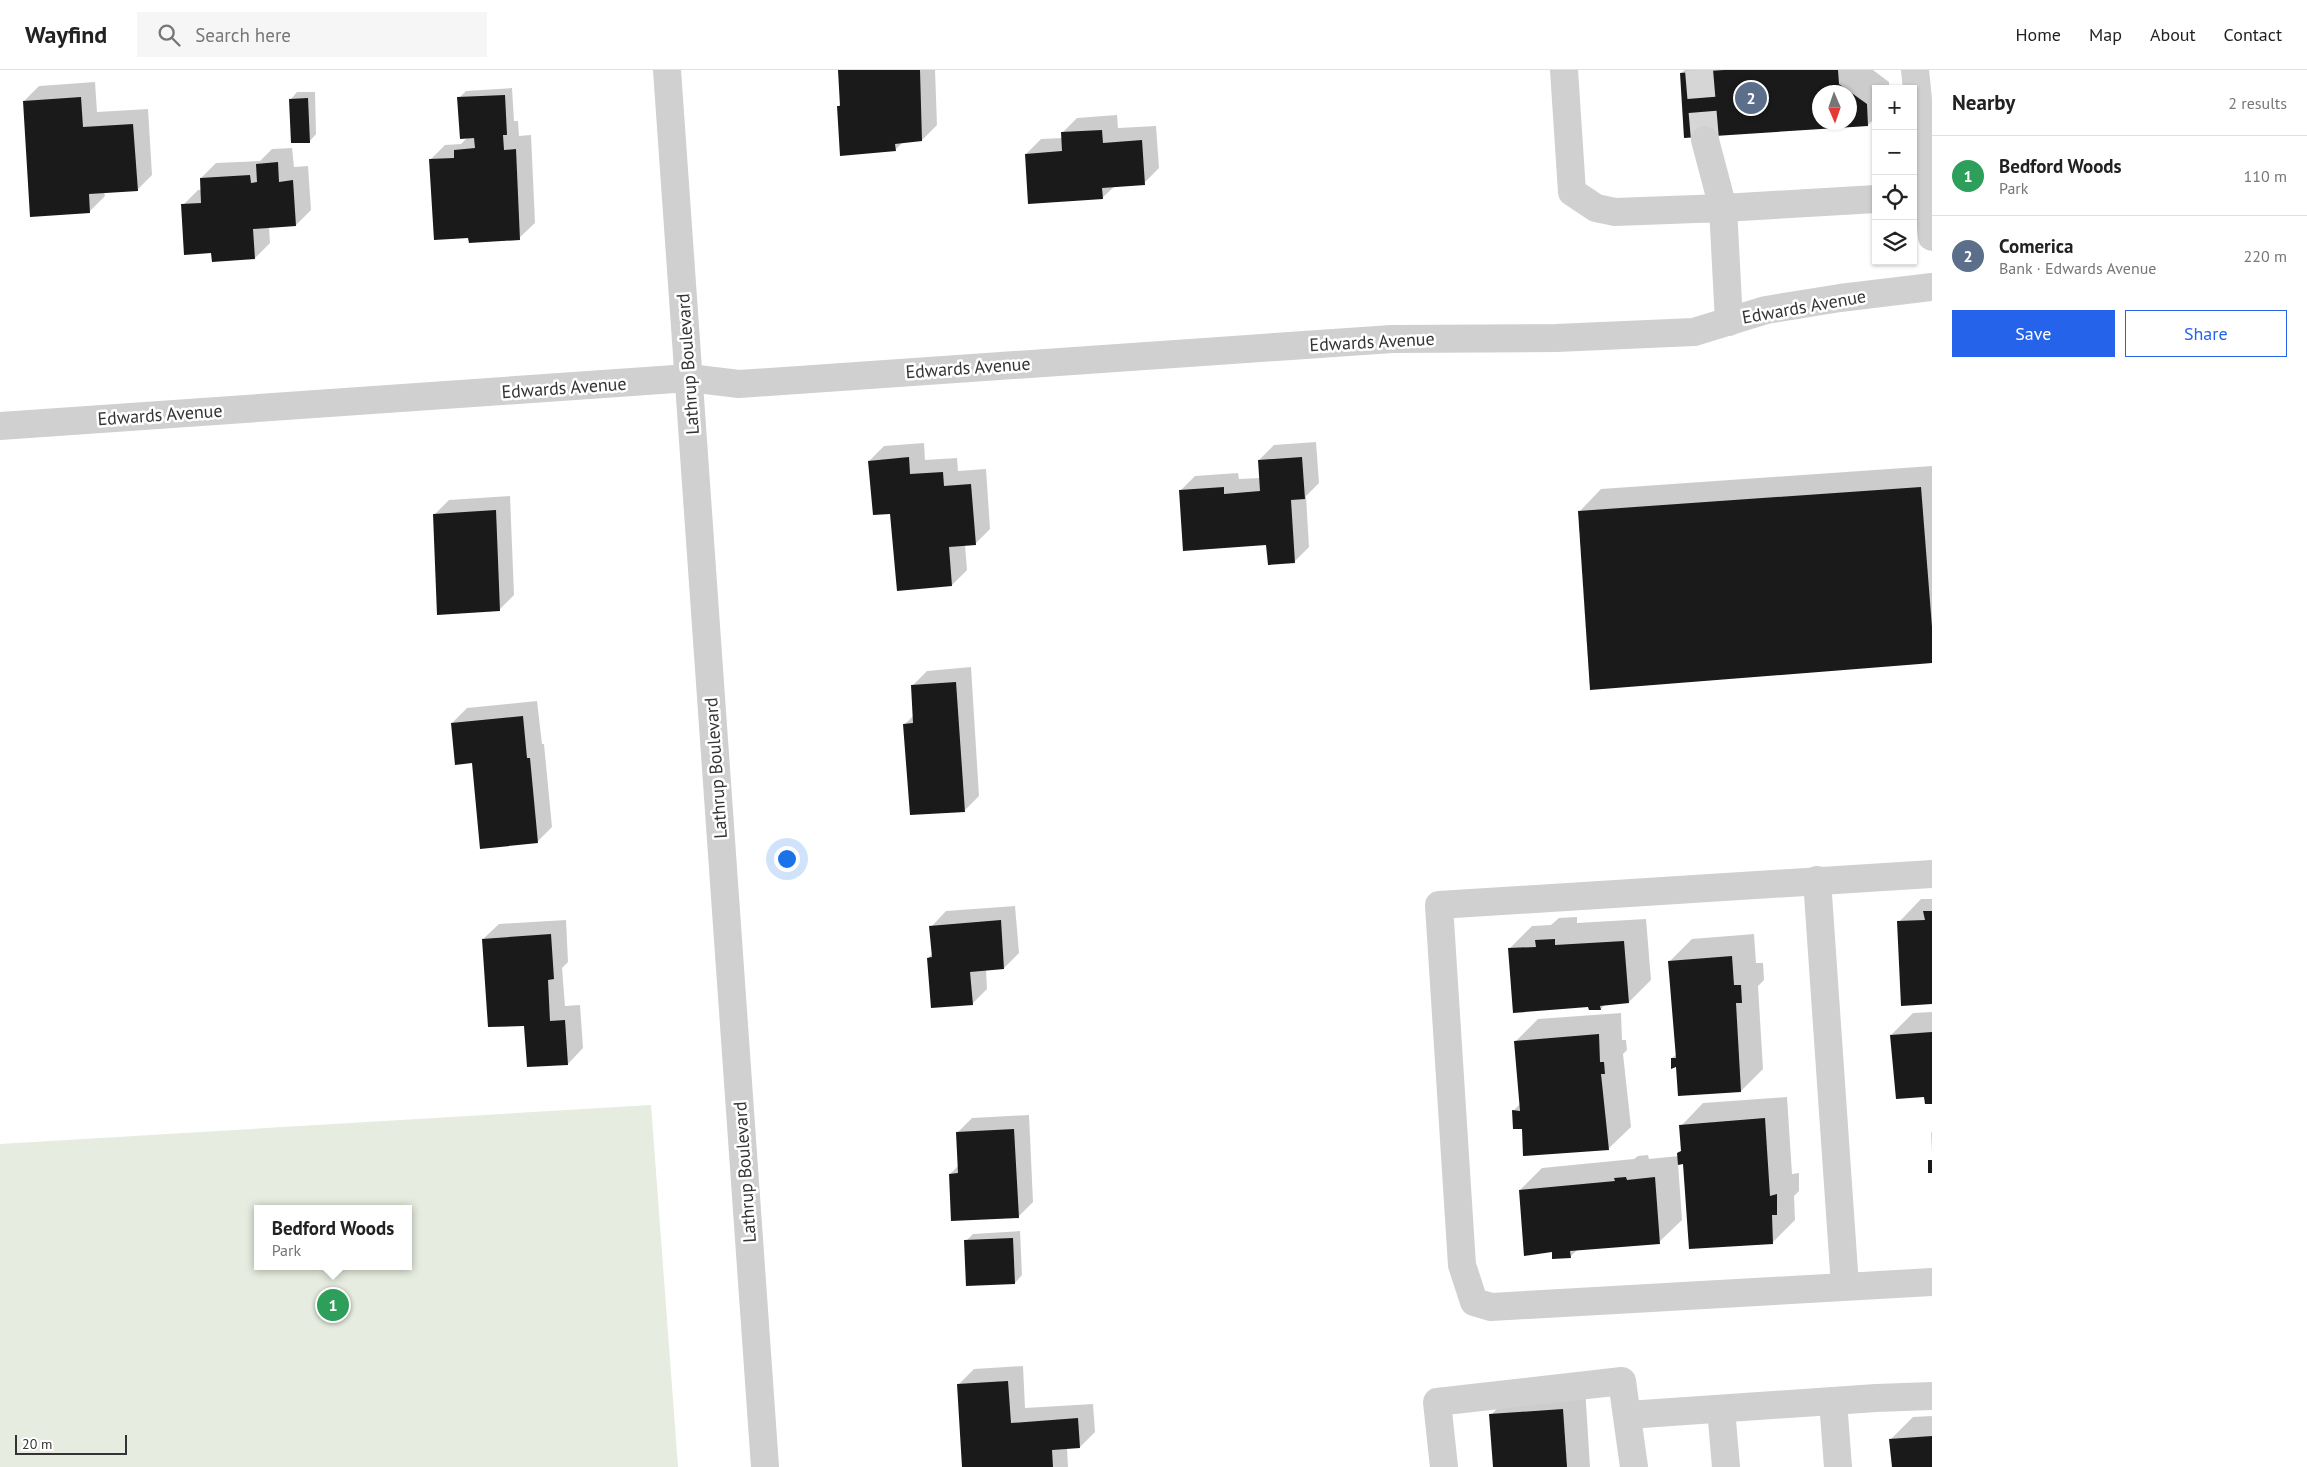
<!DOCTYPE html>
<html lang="en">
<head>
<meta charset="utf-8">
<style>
  :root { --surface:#fff; --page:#f6f6f6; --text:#222; --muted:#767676; --line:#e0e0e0; --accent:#2563eb }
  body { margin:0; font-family:"PT Sans",sans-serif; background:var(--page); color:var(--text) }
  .controls { position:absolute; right:15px; top:15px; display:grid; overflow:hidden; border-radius:0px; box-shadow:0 1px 4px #0004 }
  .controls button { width:45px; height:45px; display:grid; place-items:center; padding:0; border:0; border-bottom:1px solid var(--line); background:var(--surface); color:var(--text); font:25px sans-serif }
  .compass { position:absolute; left:1812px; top:15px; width:45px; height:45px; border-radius:50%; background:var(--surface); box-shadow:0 1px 4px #0004; rotate:178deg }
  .scale { position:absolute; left:15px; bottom:12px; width:112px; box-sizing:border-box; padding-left:5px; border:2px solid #333; border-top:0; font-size:14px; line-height:18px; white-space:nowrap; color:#333; -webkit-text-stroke:4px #fff; paint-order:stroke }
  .you { position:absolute; left:786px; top:788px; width:18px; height:18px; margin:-12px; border:4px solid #fff; border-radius:50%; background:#1a73e8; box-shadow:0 0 0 8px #1a73e833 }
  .badge { display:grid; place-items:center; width:32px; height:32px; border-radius:50%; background:var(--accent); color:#fff; font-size:16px; font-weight:700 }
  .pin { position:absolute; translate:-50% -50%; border:2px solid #fff; box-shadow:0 1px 5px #0006 }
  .popup { position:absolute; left:254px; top:1135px; width:158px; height:65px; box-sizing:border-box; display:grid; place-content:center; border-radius:0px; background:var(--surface); filter:drop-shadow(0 1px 4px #0005); font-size:16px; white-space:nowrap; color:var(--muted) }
  .popup b { font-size:19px; color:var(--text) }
  .popup::after { content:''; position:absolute; left:50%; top:100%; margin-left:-10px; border:10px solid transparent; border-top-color:var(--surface) }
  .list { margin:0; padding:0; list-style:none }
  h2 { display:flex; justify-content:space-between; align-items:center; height:65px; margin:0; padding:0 20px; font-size:21px }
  h2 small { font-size:16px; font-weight:400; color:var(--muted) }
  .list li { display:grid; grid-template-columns:32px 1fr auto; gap:15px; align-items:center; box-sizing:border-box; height:80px; padding:0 20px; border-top:1px solid var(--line) }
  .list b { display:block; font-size:19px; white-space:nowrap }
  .list p { margin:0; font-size:16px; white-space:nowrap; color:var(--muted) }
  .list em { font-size:16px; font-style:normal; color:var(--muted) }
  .actions { display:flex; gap:10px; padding:15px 20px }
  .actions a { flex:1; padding:11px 0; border:1px solid var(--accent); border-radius:0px; text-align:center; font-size:18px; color:var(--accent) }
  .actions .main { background:var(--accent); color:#fff }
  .icon { flex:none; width:28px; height:28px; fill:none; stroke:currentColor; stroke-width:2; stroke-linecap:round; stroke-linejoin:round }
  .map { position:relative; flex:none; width:1932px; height:1397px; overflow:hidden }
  header { display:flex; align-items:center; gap:30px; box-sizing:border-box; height:70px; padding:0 25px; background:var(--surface); border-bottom:1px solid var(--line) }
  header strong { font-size:24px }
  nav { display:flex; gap:28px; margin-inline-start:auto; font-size:18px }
  .search { width:350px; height:45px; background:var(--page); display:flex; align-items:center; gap:12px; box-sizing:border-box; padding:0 18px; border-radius:0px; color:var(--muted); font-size:19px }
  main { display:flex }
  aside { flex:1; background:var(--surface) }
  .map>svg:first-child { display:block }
</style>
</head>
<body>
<header>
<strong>Wayfind</strong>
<div class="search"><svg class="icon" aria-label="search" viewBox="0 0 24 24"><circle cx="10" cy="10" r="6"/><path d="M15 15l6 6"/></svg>Search here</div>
<nav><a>Home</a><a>Map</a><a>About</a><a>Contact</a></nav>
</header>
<main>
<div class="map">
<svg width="1932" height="1397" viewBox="0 0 1932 1397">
  <rect width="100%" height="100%" fill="#fff"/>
  <path fill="#e6ecdf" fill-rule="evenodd" d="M 651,1035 L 678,1397 L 0,1397 L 0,1074 ZM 258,1139 L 408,1139 L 408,1196 L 258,1196 Z"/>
  <g fill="#0003" fill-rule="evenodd">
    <polygon points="839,0 935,0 937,55 922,70 903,72 895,80 838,37 841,33"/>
    <path d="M 1685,0 L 1873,0 L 1889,12 L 1889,19 L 1876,19 L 1876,47 L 1868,55 L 1686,67 L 1681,3 ZM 1820,22 L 1850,22 L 1850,52 L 1820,52 Z"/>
    <polygon points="95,12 97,42 148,39 152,105 137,120 104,122 105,126 90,141 24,31 39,16"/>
    <polygon points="512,18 514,51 518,51 519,66 531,65 535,153 519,168 430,90 445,75 461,74 468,67 459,28 466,21"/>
    <polygon points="297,22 315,22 316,64 309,72 290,30"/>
    <polygon points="1117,45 1118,58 1156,56 1159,98 1144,113 1115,116 1102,128 1026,84 1041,69 1062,68 1062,63 1077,48"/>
    <polygon points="292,78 294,97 308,96 311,140 296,155 269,157 270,173 255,188 212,182 183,135 198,120 202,120 201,108 216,93 260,91 272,79"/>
    <polygon points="1316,372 1319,413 1306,426 1309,477 1294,492 1180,421 1195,406 1238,403 1239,409 1261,408 1259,390 1274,375"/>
    <polygon points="924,373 925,390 957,388 958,401 986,399 990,459 975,474 965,475 967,500 952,515 891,443 869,391 884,376"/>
    <polygon points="1932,396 1932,592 1579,442 1601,419"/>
    <polygon points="510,426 514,525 499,540 434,445 449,430"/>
    <polygon points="971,597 979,726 964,741 904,655 914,645 912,616 927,601"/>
    <polygon points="537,631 542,674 544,674 552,757 537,772 452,653 467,638"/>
    <polygon points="1921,829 1932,829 1932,932 1899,852"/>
    <polygon points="1015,836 1019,883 1004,898 986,900 987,919 972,934 928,888 933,883 931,857 946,841"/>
    <polygon points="1577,847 1577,853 1646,849 1651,910 1629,932 1605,934 1601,939 1588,936 1510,878 1532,856 1551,855 1559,848"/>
    <polygon points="566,850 568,892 562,898 565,936 580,935 583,978 568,994 525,954 483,869 499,854"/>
    <polygon points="1754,864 1756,893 1763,893 1764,910 1758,916 1763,999 1741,1021 1677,996 1672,988 1677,984 1669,892 1692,869"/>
    <polygon points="1932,942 1932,1032 1926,1026 1891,965 1913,943"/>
    <polygon points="1621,943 1622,970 1626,970 1627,980 1623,984 1631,1057 1608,1079 1523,1057 1513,1041 1521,1033 1515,972 1538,949"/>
    <polygon points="1787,1027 1792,1104 1799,1103 1799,1121 1794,1126 1795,1150 1773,1172 1684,1092 1678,1093 1682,1150 1659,1172 1578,1179 1570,1187 1554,1180 1520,1120 1542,1098 1634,1089 1638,1086 1648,1085 1649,1089 1679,1086 1682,1080 1681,1056 1703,1033"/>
    <polygon points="1029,1045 1033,1132 1018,1147 950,1104 959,1095 957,1063 972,1048"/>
    <polygon points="1932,1062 1932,1083 1931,1063"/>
    <polygon points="1020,1161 1022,1205 1015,1213 966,1171 973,1164"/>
    <polygon points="1023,1296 1025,1338 1093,1334 1095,1362 1080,1377 1067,1378 1068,1397 964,1397 959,1314 974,1299"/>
    <polygon points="1585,1317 1590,1397 1494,1397 1491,1345 1513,1322"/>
    <polygon points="1932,1346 1932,1397 1893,1397 1891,1369 1913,1347"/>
  </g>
  <g fill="#1a1a1a" fill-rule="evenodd">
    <polygon points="838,0 920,0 922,71 895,74 896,81 840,86 837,36 840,36"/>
    <path d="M 1724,0 L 1838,0 L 1839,14 L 1867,34 L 1868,56 L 1684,68 L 1680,3 ZM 1820,22 L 1850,22 L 1850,52 L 1820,52 Z"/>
    <polygon points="505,25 507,65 503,65 504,80 516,79 520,170 469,173 468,168 434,170 429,89 454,88 454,80 475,78 474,68 460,69 457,27"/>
    <polygon points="81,27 83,57 133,54 138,121 89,124 90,143 30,147 23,31"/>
    <polygon points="308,28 310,73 291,73 289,29"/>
    <polygon points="1102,60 1103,73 1142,70 1145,115 1102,118 1103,129 1028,134 1025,84 1062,81 1061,62"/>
    <polygon points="278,92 279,112 293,110 296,156 253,159 255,189 212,192 211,183 184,185 181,134 201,133 200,108 250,105 251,113 257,112 256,94"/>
    <polygon points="909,387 910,404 943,402 944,416 971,414 976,475 949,477 952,516 897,521 890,444 873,445 868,391"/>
    <polygon points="1302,387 1305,429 1291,430 1295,493 1268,495 1266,475 1183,481 1179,420 1224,417 1224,424 1260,421 1258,390"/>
    <polygon points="1921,417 1932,557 1932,593 1590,620 1578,441"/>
    <polygon points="496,440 500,541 437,545 433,444"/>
    <polygon points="956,612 965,742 910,745 903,654 913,653 911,615"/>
    <polygon points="523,646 527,688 530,688 538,773 480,779 472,693 455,695 451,653"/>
    <polygon points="1923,841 1932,841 1932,934 1901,936 1897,851 1925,850"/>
    <polygon points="1001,850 1004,899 970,902 973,935 931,938 927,888 932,887 929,856"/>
    <polygon points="551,864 554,909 548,910 550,951 565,950 568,995 527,997 524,956 488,957 482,869"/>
    <polygon points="1555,869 1555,875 1624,871 1629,933 1600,936 1601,940 1589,940 1588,937 1513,943 1508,878 1536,877 1535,870"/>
    <polygon points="1732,886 1734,915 1741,915 1742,933 1736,933 1741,1022 1678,1026 1676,997 1671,999 1671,988 1676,988 1668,891"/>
    <polygon points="1932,962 1932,1034 1925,1034 1924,1027 1896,1029 1890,965"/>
    <polygon points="1599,964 1600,992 1604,992 1605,1004 1601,1004 1609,1080 1523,1086 1522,1059 1513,1059 1512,1040 1520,1041 1514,971"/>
    <polygon points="1765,1048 1770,1126 1777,1124 1777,1145 1772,1145 1773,1174 1689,1179 1683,1094 1678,1095 1677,1083 1681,1081 1679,1055"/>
    <polygon points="1014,1059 1019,1148 951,1151 949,1104 958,1103 956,1062"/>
    <rect x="1928" y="1090" width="4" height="13"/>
    <polygon points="1626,1107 1627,1110 1655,1107 1660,1174 1570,1181 1571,1188 1552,1189 1552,1182 1524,1186 1519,1120 1615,1111 1614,1108"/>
    <polygon points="1013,1168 1015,1214 966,1216 964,1170"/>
    <polygon points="1008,1311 1011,1353 1078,1348 1080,1378 1052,1380 1053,1397 962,1397 957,1314"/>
    <polygon points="1563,1339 1567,1397 1493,1397 1489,1344"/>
    <polygon points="1932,1366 1932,1397 1892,1397 1889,1369"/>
  </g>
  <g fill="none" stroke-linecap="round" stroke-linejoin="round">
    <polyline stroke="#d6d6d6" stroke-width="28" stroke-dasharray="28 14" stroke-linecap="butt" points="1699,0 1705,70"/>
    <g stroke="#d0d0d0" stroke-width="28">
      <polyline points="667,0 765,1397"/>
      <polyline points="1564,0 1572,122 1596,138 1615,142 1723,138 1729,252"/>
      <polyline points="1915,0 1932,167"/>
      <polyline points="1705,70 1723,138 1876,129"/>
      <polyline points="0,356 689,308 739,314 1392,269 1556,268 1694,262 1766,240 1840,228 1932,217"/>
      <polyline points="1932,804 1439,835 1462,1195 1474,1232 1491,1237 1932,1212"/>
      <polyline points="1817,810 1845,1216"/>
      <polyline points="1833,1331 1838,1397"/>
      <polyline points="1721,1339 1726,1397"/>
      <polyline points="1628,1345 1876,1328 1932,1326"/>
      <polyline points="1444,1397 1437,1332 1622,1311 1634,1397"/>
    </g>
  </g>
  <g text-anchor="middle" stroke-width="5" stroke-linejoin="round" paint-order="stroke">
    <g font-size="18" fill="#333" stroke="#fff">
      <text transform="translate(1804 237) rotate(-10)" y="6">Edwards Avenue</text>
      <text transform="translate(1372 272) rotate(-3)" y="6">Edwards Avenue</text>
      <text transform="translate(688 294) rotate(-94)" y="6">Lathrup Boulevard</text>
      <text transform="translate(968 298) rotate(-4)" y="6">Edwards Avenue</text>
      <text transform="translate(564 318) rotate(-4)" y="6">Edwards Avenue</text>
      <text transform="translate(160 345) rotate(-4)" y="6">Edwards Avenue</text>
      <text transform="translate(716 698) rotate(-94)" y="6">Lathrup Boulevard</text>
      <text transform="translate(745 1102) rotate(-94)" y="6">Lathrup Boulevard</text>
    </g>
  </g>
</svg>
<div class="controls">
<button>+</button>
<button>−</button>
<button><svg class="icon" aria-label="locate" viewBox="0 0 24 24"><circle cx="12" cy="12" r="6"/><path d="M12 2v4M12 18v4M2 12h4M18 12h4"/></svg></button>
<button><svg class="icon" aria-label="layers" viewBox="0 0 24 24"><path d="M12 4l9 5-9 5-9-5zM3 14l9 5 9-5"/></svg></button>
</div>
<svg class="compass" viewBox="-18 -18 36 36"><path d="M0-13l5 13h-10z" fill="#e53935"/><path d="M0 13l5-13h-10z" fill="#767676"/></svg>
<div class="scale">20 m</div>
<div class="you"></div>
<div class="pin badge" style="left:333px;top:1235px;background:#2e9e5b">1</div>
<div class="popup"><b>Bedford Woods</b>Park</div>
<div class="pin badge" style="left:1751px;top:28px;background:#5c6f8a">2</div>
</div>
<aside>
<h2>Nearby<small>2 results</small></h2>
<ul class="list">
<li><span class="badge" style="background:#2e9e5b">1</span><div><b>Bedford Woods</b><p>Park</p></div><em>110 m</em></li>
<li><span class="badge" style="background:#5c6f8a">2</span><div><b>Comerica</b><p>Bank · Edwards Avenue</p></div><em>220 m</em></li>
</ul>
<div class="actions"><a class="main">Save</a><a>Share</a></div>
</aside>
</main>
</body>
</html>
